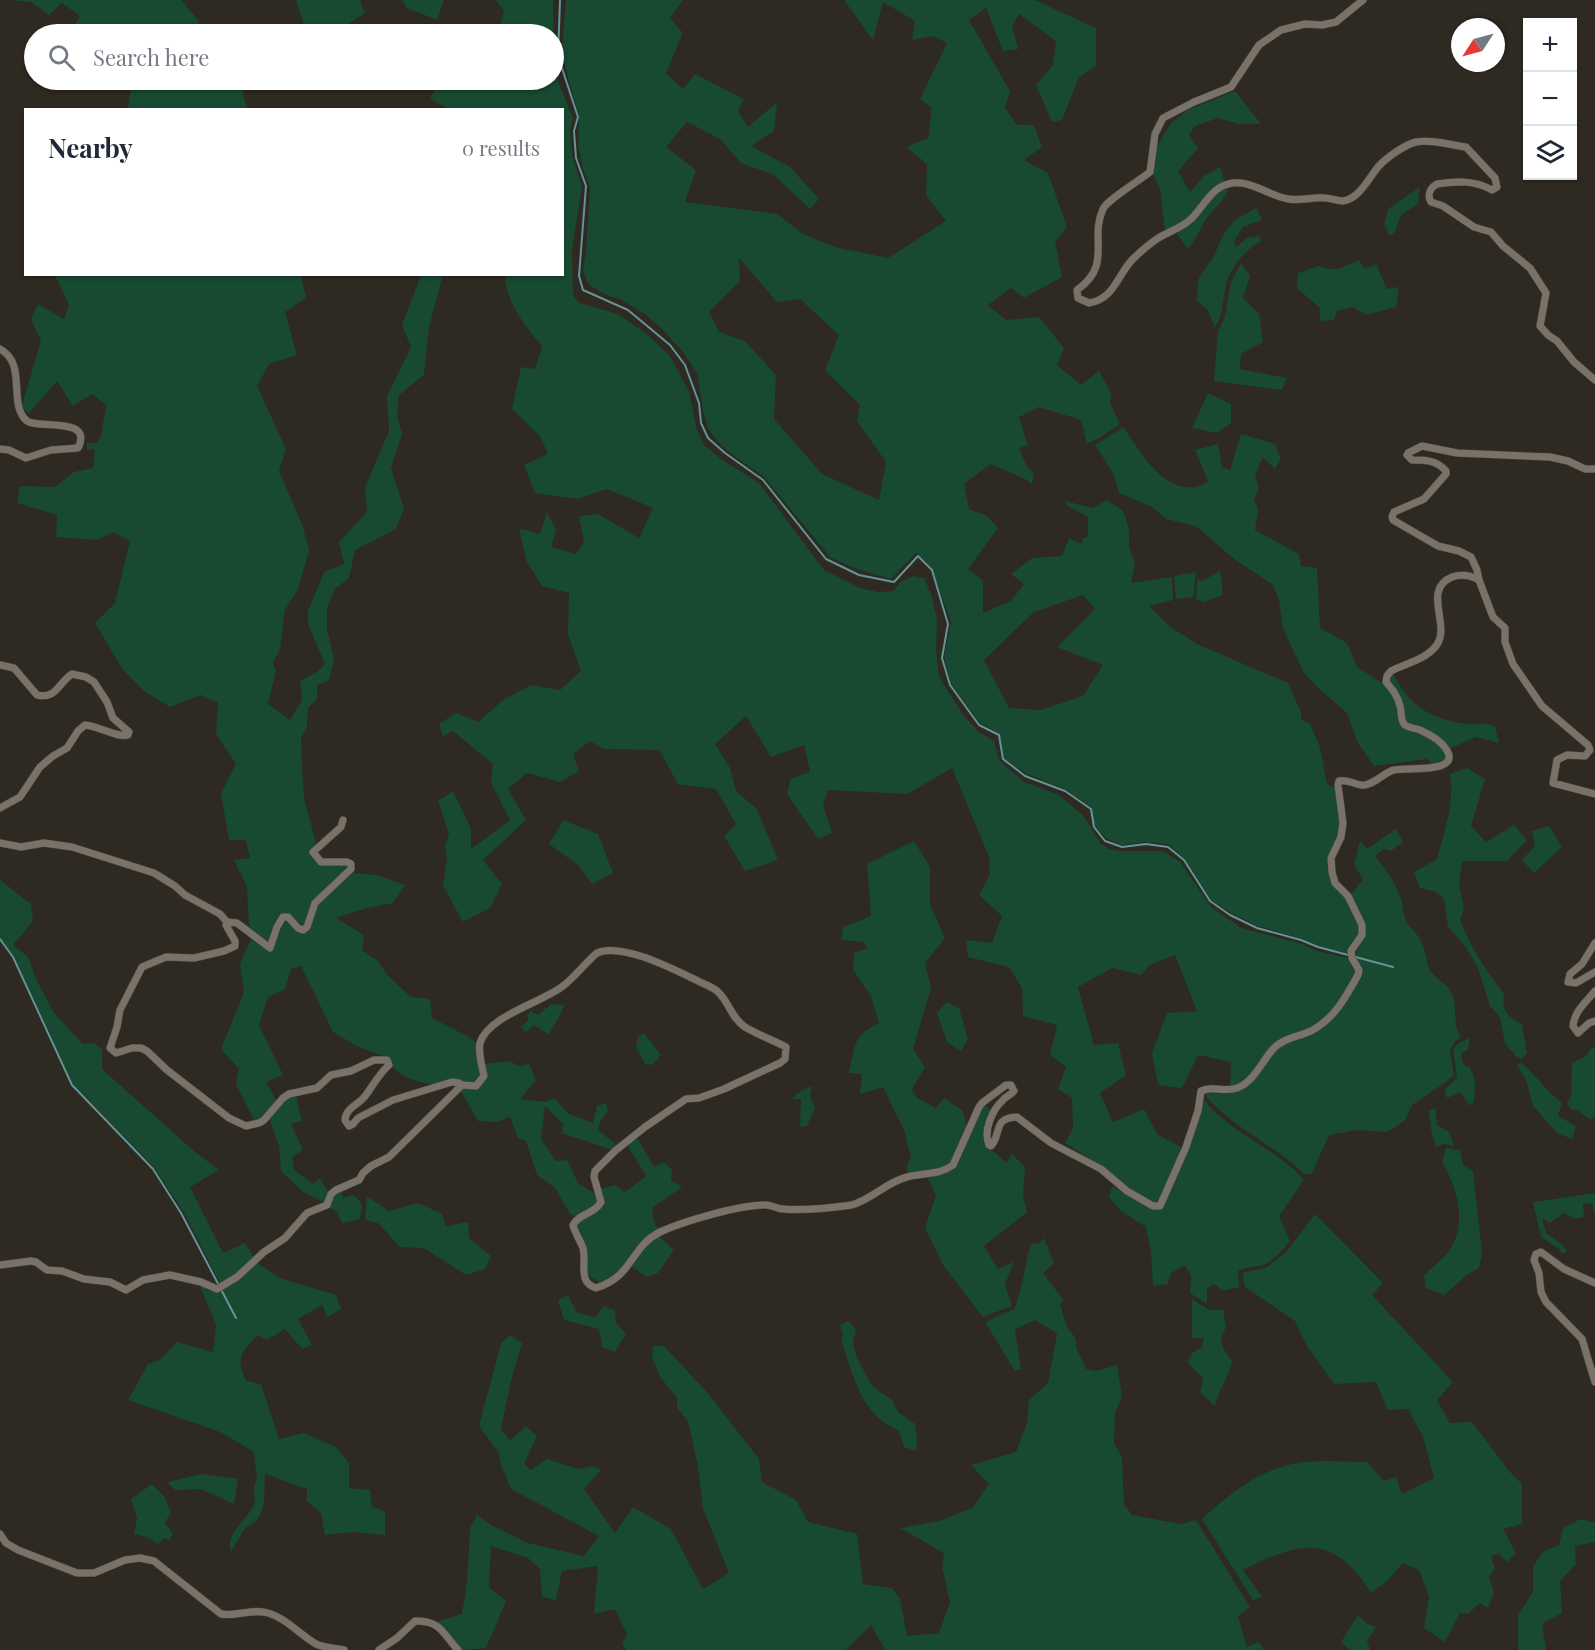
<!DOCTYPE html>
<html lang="en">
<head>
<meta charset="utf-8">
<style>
  :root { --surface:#fff; --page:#f6f6f7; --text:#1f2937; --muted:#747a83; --line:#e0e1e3 }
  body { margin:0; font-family:"Playfair Display",serif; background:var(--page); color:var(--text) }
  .controls { position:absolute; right:18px; top:18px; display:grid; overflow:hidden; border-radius:0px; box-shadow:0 2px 4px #0004 }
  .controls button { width:54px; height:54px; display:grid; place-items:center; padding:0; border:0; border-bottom:2px solid var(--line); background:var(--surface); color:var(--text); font:30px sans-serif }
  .compass { position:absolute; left:1451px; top:18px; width:54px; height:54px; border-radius:50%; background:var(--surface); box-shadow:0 2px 4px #0004; rotate:234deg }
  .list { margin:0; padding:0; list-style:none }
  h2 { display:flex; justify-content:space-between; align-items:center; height:78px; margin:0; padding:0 24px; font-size:26px }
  h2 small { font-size:20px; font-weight:400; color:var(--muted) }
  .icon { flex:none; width:33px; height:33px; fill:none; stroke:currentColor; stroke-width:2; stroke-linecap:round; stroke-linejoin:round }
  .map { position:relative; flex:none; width:1595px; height:1650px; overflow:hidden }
  .search { position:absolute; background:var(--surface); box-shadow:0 2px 4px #0004; left:24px; top:24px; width:540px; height:66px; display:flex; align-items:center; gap:15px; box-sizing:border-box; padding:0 21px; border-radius:33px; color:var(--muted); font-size:22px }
  .panel { position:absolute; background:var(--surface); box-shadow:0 2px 4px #0004; left:24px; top:108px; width:540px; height:168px; border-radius:0px }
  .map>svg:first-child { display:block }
</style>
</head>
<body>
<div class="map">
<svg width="1595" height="1650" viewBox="0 0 1595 1650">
  <rect width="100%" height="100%" fill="#2e2921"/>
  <g fill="#174a30" fill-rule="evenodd">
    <polygon points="9,0 181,0 199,21 193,34 138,34 138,30 122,25 109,34 76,34 72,30 80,16 62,3 49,15 31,2"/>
    <polygon points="296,0 360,0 365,13 333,34 307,34"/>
    <polygon points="402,0 444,0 437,20 407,8"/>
    <path d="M 496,0 L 553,0 L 554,55 L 558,81 L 573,119 L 570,132 L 572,155 L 582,187 L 572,250 L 573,295 L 579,303 L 618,314 L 648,335 L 670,356 L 689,392 L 697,430 L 704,445 L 721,459 L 759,483 L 824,570 L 860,588 L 878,592 L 893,591 L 901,582 L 913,576 L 924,578 L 931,594 L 937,618 L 936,651 L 939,677 L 964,716 L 979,732 L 994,741 L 999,760 L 1024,782 L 1059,795 L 1072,806 L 1084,816 L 1100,843 L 1109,849 L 1120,851 L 1163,851 L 1180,862 L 1211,907 L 1241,928 L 1299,943 L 1317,951 L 1349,958 L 1356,970 L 1356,974 L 1334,1011 L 1314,1027 L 1279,1040 L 1244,1082 L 1230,1088 L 1231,1062 L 1198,1055 L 1182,1088 L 1158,1085 L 1152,1053 L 1167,1013 L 1197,1011 L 1175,955 L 1150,965 L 1141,975 L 1112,968 L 1078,987 L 1094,1045 L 1118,1043 L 1126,1075 L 1100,1093 L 1113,1122 L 1144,1109 L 1157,1134 L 1181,1147 L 1171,1176 L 1157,1204 L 1134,1191 L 1100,1165 L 1065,1143 L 1073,1128 L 1072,1098 L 1058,1089 L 1066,1067 L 1050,1055 L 1057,1025 L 1023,1016 L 1022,988 L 1009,967 L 968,957 L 966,940 L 992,943 L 1002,916 L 979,895 L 990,874 L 989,857 L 952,768 L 907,794 L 828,790 L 823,805 L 832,833 L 818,839 L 787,794 L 790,779 L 810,772 L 804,745 L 771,757 L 746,716 L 715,744 L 730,768 L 736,791 L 757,809 L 778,860 L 745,871 L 724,836 L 736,824 L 716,789 L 678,784 L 659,750 L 603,749 L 590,741 L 573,754 L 579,771 L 560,782 L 527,773 L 508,789 L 526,820 L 483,860 L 502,884 L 490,908 L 463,922 L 443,886 L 447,859 L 445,846 L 449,834 L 438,801 L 453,791 L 471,829 L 471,849 L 510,820 L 491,783 L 493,764 L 453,731 L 443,737 L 439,724 L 456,713 L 478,722 L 503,700 L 531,685 L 560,690 L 581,671 L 568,634 L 569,593 L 542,586 L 526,560 L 519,528 L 540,534 L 547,512 L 556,530 L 551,547 L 576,554 L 584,542 L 579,516 L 598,514 L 639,538 L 653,508 L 607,489 L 577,499 L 535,493 L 524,465 L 548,454 L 540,436 L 512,409 L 521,367 L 535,369 L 542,346 C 526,328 504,299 505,275 L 562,274 L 562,110 L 449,109 L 430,99 L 440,80 L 554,80 L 554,34 L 498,34 L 504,11 Z"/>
    <path d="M 566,0 L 683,0 L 670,18 L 683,33 L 666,73 L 683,89 L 695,74 L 744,99 L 738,111 L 748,127 L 777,102 L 774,131 L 751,146 L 790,167 L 819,199 L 810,209 L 774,175 L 741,163 L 720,139 L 687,122 L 666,147 L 696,170 L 685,202 L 777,214 L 803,234 L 835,247 L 888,258 L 946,221 L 926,195 L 927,164 L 906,147 L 928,138 L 932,108 L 920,99 L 947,43 L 933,36 L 912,40 L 915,21 L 883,2 L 873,40 L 844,0 L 1035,0 L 1096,28 L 1096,66 L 1079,77 L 1062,120 L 1052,122 L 1036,85 L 1053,65 L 1056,41 L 1019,14 L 1012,26 L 1018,49 L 1003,51 L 986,8 L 969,20 L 1010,91 L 1005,108 L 1017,125 L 1034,125 L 1042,147 L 1024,160 L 1048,173 L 1067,227 L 1055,242 L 1062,277 L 1024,298 L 1011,288 L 988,305 L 1006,320 L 1039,317 L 1064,348 L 1057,365 L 1081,385 L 1099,371 L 1111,393 L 1110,403 L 1120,424 L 1099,438 L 1087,444 L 1081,420 L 1039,407 L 1019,417 L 1028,446 L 1019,448 L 1027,467 L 1034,473 L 1032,484 L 1027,480 L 990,464 L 964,484 L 969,509 L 987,516 L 998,528 L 968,569 L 983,581 L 983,613 L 1011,601 L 1024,584 L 1011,574 L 1032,558 L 1062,556 L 1069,538 L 1081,544 L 1083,542 L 1082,539 L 1088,536 L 1088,517 L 1066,505 L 1065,501 L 1093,508 L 1107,500 L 1122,510 L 1125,515 L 1129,531 L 1129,547 L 1135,563 L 1131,583 L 1172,577 L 1173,600 L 1149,606 L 1169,626 L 1197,644 L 1288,683 L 1301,712 L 1301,719 L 1310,724 L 1320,747 L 1327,784 L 1335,788 L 1341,825 L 1330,874 C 1338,886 1364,919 1360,933 C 1358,942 1350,944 1349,954 L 1319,946 L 1302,939 L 1258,926 L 1231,913 L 1211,900 L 1185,859 L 1168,844 L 1144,842 L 1121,845 L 1106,838 L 1094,826 L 1091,807 L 1065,789 L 1025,773 L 1004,759 L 1000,734 L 980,723 L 951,684 L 944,657 L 951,622 L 932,569 L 925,560 L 916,553 L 891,579 L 860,570 L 831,558 L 763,476 L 730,453 L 717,441 L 708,428 L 703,411 L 697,373 L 683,352 L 663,330 L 646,315 L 622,300 L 604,294 L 589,285 L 583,271 L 586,252 L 590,188 L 583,169 L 578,145 L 579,116 L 566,70 L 562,50 ZM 739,258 L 777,302 L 800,299 L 839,335 L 825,370 L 860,405 L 857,421 L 886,462 L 879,500 L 822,474 L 774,419 L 776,375 L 745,341 L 719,332 L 709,312 L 740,281 ZM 1083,595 L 1095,609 L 1057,647 L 1103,665 L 1083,696 L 1041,710 L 1009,708 L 984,660 L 1034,612 Z"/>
    <polygon points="132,80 204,80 207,82 209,80 240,80 247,109 128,109"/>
    <polygon points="1235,91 1261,124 1239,124 1218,118 1195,126 1189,135 1198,148 1178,171 1190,192 1204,176 1220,167 1225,184 1187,220 1165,231 1160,189 1153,174 1157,146 1171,123 1188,110"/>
    <path d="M 1229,186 C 1226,200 1214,208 1206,219 C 1199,230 1197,238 1188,249 L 1177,234 C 1183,228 1190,223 1196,217 C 1207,206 1214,192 1229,186 Z"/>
    <polygon points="1420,187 1418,204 1401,215 1395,232 1390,236 1384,225 1388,209"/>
    <path d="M 1256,208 L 1262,220 L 1243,227 L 1234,241 L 1236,247 L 1247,238 L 1260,236 L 1261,241 C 1244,250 1228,270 1225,290 C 1222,304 1223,315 1215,327 L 1207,309 L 1196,300 L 1199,278 L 1214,256 L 1223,235 L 1235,220 Z"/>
    <polygon points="1359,260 1365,269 1376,264 1387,289 1399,287 1396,307 1366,315 1353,307 1337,311 1334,320 1320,321 1320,308 1297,288 1298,273 1318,266 1328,269 1338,269"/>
    <polygon points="1241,263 1250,276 1243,298 1259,314 1263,342 1241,354 1240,369 1287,378 1282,390 1214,381 1218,331 1224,320 1231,282"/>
    <polygon points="55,275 301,275 306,298 285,312 297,355 269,364 257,386 286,449 279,471 303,527 309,550 298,589 285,610 280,649 273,663 276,671 268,704 290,720 302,700 300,681 317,672 325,664 308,624 308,611 324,572 344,564 339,542 367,512 365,487 389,431 387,396 411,347 402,325 421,275 443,275 429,327 424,375 399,395 397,415 402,434 391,468 404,509 396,529 355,550 349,578 335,589 327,608 327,629 334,659 329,680 317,685 317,699 308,708 307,727 301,738 302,767 304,798 316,843 310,852 313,858 321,865 341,864 348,867 347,871 312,903 307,924 303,926 288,913 283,914 270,942 261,937 249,927 247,887 234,860 250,858 246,840 229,840 221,793 236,764 216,734 218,703 201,695 170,707 144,691 123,670 95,623 115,603 130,541 113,532 97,540 56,537 57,515 17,503 20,486 55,487 74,472 93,468 95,449 87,450 87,443 97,443 101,436 106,405 92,394 73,406 57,381 28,414 22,405 41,341 31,319 38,304 64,319 69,305"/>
    <polygon points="1208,393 1231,404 1231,423 1217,433 1192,428"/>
    <path d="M 1123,427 C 1139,449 1161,492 1196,487 C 1200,486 1205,483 1208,481 L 1195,450 L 1218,444 L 1222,467 L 1230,470 L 1241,434 L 1275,444 L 1281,459 L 1275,469 L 1263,457 L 1255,474 L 1259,489 L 1254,499 L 1258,509 L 1255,530 L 1299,554 L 1301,566 L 1317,568 L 1320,628 L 1347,643 L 1357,667 L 1382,683 L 1389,690 L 1397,706 L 1399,719 C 1412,728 1442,741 1446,757 L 1442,763 L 1434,766 L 1427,759 L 1374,766 L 1358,743 L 1347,713 L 1316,686 L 1304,673 L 1283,629 L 1279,600 L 1273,585 L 1234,559 L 1196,526 L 1166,519 L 1152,507 L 1119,493 L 1113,473 L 1095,445 Z"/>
    <polygon points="1220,571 1222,582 1222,595 1205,602 1196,599 1197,580 1202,581"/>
    <polygon points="1196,572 1193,597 1176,599 1174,576"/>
    <path d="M 1393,674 C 1411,707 1430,719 1468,724 C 1478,725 1486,722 1495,726 L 1499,743 L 1476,737 L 1449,749 L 1406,722 L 1388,681 Z"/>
    <path d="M 1467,768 L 1485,779 L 1471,826 L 1486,842 L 1514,825 L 1527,840 L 1507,861 L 1462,861 L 1459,884 L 1464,908 L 1460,920 C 1471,948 1486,970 1504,994 C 1502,1012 1507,1016 1522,1024 L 1527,1053 L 1521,1059 L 1516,1056 L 1505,1044 L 1500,1017 L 1490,1006 L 1478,968 L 1465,946 L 1448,927 L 1444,899 L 1436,892 L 1420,888 L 1414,872 L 1437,859 C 1444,832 1455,802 1450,774 Z"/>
    <polygon points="563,820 598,834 613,873 592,884 578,865 549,844"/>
    <polygon points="1549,826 1562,847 1534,873 1522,860 1535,846 1532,831"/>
    <path d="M 1396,829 L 1403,842 L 1391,851 L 1384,849 L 1375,856 C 1386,869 1396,883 1401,899 C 1403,905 1403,912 1405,918 C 1407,925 1414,930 1418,936 C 1425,947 1426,955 1428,966 C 1430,976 1446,981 1452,994 C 1458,1008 1452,1025 1461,1038 L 1455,1041 L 1450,1050 L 1454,1075 L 1446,1082 L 1412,1105 L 1405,1120 L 1393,1129 L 1385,1132 L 1358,1130 L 1329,1135 L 1312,1173 L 1306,1175 C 1275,1146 1236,1129 1207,1098 L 1205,1093 L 1228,1094 L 1245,1088 L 1279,1047 L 1310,1036 L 1325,1027 L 1347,1002 L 1351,992 L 1361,977 L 1362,970 L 1355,955 L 1366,933 L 1364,922 L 1350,895 L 1363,880 L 1354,864 L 1360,841 L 1367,849 Z"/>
    <path d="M 914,841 L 930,867 L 930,905 L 945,938 L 925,963 L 931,988 L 913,1049 L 925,1067 L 912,1089 L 917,1098 L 936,1108 L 944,1098 L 963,1111 L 967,1129 C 960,1144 954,1166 937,1171 C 928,1174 918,1171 908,1174 L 907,1164 L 911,1158 L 904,1130 L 883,1087 L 860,1094 L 862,1074 L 849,1073 C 855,1046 852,1036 879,1023 L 871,996 L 853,970 L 854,953 L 868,948 L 863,942 L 841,940 L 843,927 L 871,916 L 867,864 Z"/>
    <path d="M 353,873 L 377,875 L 405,885 L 393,903 L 367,908 L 336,918 L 364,935 L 362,950 L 378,961 L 388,976 L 411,997 L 430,999 L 432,1018 L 469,1037 L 478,1044 L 481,1076 L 474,1084 C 445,1085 403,1089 387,1058 L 355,1045 L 333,1032 L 301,966 L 291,969 L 285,989 L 268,997 L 259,1025 L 283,1075 L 266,1082 L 276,1100 L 266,1114 L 254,1120 L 236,1084 L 239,1069 L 221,1049 L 244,992 L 240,964 L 251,939 L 269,951 L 273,950 L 282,922 L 288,920 L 307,930 L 312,924 L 317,904 Z"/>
    <polygon points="0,880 31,904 33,921 13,945 28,957 37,981 54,1013 83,1044 94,1043 102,1049 102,1069 194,1151 219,1170 190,1187 223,1253 245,1243 254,1258 221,1285 183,1211 153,1166 73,1084 14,956 0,937"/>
    <polygon points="947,1002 959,1008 968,1039 961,1051 947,1042 937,1013"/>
    <path d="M 551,1004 L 564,1005 C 561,1017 554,1023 549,1035 L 534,1025 L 526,1032 L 521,1027 L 529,1019 L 527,1015 L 531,1011 L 538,1015 Z"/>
    <polygon points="644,1033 661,1055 652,1065 645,1064 636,1048 638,1037"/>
    <polygon points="1470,1038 1468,1049 1461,1054 1463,1065 1470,1067 1475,1080 1474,1102 1469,1106 1461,1092 1447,1098 1444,1090 1457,1078 1453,1049 1459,1043"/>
    <polygon points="1592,1047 1595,1048 1595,1116 1591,1120 1577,1110 1572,1110 1567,1104 1571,1097 1572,1063 1586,1056"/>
    <path d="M 510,1061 L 518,1066 L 529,1064 L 536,1080 L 520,1099 L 546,1102 L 554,1098 L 569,1114 L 593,1123 L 597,1106 L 606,1103 L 608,1111 L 600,1122 L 598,1130 L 618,1146 L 613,1150 L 561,1133 L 564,1125 L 545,1106 L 541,1139 L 556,1161 L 567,1160 L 578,1183 L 597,1195 C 598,1209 588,1211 578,1217 L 570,1214 L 555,1188 L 537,1175 L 526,1141 L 518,1138 L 510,1117 L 497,1122 L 478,1121 L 461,1092 L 464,1088 L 473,1089 L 478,1086 L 485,1064 Z"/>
    <path d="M 1522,1063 C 1537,1077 1546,1090 1562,1103 L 1558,1116 L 1576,1126 L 1572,1139 L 1557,1133 L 1533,1106 L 1526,1080 L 1517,1065 Z"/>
    <polygon points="812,1086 810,1096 815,1108 807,1126 800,1127 801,1099 791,1099 801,1091"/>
    <polygon points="296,1096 302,1121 291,1124 303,1150 292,1157 294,1170 313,1184 320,1178 329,1194 325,1203 302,1191 281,1171 279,1146 269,1118 285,1097"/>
    <path d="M 1202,1097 C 1228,1133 1274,1146 1304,1180 L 1279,1216 L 1290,1241 C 1284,1249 1273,1261 1263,1265 C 1255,1267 1246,1267 1238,1271 L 1239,1287 L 1223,1291 L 1214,1284 L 1207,1289 L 1207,1304 L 1190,1293 L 1191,1276 L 1185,1265 L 1171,1273 L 1168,1284 L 1153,1286 L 1151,1251 L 1146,1227 L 1121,1211 L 1109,1197 L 1112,1186 L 1146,1206 L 1159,1208 L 1165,1203 L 1194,1134 Z"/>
    <polygon points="984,1104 991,1110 987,1119 983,1142 989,1150 996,1153 1006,1163 1012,1154 1025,1167 1023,1196 1027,1212 984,1246 998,1269 1014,1262 1005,1284 1012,1306 983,1317 943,1265 925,1228 936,1195 927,1177 936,1176 953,1169"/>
    <polygon points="1435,1108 1437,1125 1449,1132 1454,1146 1444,1144 1436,1147 1431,1129 1429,1111"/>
    <path d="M 636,1136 L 654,1167 L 664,1162 L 672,1170 L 671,1180 L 682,1187 L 652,1208 L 654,1222 L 659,1230 L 624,1269 L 602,1284 L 587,1275 L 576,1224 C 581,1217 591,1216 598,1210 L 599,1189 L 615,1185 L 625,1192 L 646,1176 L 627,1145 Z"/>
    <path d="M 1446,1148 L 1460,1150 L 1463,1165 L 1473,1171 L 1482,1253 L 1479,1268 L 1468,1274 L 1444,1295 L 1426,1288 L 1424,1275 C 1432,1268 1441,1260 1448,1252 C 1468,1226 1458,1188 1442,1162 Z"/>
    <polygon points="341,1189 343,1198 354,1195 362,1204 360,1219 342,1223 337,1212 327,1207 333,1194"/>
    <polygon points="1595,1193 1595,1216 1592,1203 1583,1204 1584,1217 1574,1219 1564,1213 1550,1223 1542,1218 1546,1233 1560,1243 1567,1251 1563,1254 1559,1249 1541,1237 1533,1202"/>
    <polygon points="367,1196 389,1211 418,1203 442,1214 446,1226 468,1222 469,1238 491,1256 485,1269 466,1275 424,1248 400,1247 378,1223 365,1220"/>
    <path d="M 1315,1214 L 1383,1283 L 1372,1295 L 1453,1382 L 1437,1400 L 1450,1423 L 1472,1422 L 1509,1471 L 1522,1484 L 1522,1524 L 1503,1529 L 1516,1553 L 1507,1562 L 1498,1553 L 1491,1557 L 1495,1569 L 1489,1577 L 1494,1593 L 1488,1608 L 1480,1603 L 1468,1614 L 1460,1613 L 1445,1642 L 1424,1628 L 1429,1597 L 1419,1570 L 1403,1563 L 1386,1582 L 1371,1593 C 1366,1585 1361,1577 1354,1570 C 1319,1531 1283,1551 1243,1570 L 1262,1597 L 1253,1600 L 1202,1519 C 1228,1495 1257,1471 1293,1464 C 1316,1459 1344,1462 1367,1462 L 1384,1481 L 1396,1477 L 1402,1494 L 1434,1478 L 1423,1437 L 1408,1409 L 1388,1410 L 1376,1382 L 1334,1384 L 1307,1346 L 1295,1321 L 1245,1287 L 1243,1278 L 1244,1272 L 1266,1268 L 1287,1251 Z"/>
    <polygon points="658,1235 674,1250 658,1273 647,1277 632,1267 640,1252"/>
    <path d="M 1044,1238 L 1054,1263 L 1043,1273 L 1064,1301 L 1060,1304 L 1066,1325 L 1076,1339 L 1076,1347 L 1086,1369 L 1096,1371 L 1117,1365 L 1122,1396 L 1115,1413 L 1114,1443 L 1122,1457 L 1124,1504 L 1132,1515 L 1181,1524 L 1196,1520 L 1250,1607 L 1238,1616 L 1247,1647 L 1259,1642 L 1264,1650 L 885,1650 L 871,1625 L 846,1650 L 626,1650 L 622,1643 L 627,1634 L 615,1609 L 594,1614 L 598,1566 L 562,1571 L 556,1600 L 542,1597 L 540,1569 L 528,1558 L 491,1546 L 489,1587 L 506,1601 L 486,1648 L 462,1650 L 446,1629 L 435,1622 L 462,1614 L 467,1582 L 470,1528 L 477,1515 L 491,1525 L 528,1543 L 584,1556 L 599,1536 L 511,1489 L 501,1465 L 499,1453 L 479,1426 L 501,1343 L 510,1335 L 522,1343 L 511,1381 L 501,1429 L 510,1440 L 526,1426 L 537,1436 L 524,1464 L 531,1470 L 547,1459 L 578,1469 L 593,1466 L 601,1470 L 584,1489 L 615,1533 L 633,1507 L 671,1529 L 703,1589 L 729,1573 L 703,1509 L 698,1467 L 688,1421 L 677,1408 L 677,1398 L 661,1378 L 652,1358 L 653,1346 L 664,1346 L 706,1391 L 759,1459 L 762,1482 L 796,1500 L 808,1522 L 857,1534 L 863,1584 L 892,1588 L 900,1599 L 907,1636 L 939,1633 L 950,1602 L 942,1567 L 944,1553 L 900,1528 L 939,1521 L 972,1508 L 989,1484 L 971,1465 L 1016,1452 L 1027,1423 L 1029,1400 L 1048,1383 L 1057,1333 L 1035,1320 L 1015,1329 L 1021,1369 L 1015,1371 L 985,1322 L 1014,1309 C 1023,1289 1024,1266 1031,1244 L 1039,1243 Z"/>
    <path d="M 257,1263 L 280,1278 L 336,1295 L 341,1309 L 327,1317 L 322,1305 L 298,1319 L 312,1345 L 302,1349 L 285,1329 L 267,1340 L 258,1335 C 240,1353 236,1358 246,1381 L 261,1384 L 279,1439 L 304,1433 L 336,1447 L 349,1463 L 349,1488 L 370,1490 L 372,1507 L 385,1511 L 385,1535 L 353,1532 L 325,1535 L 321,1513 L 307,1501 L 307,1489 L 265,1474 L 264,1503 L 261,1513 L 256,1521 L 245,1528 L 231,1552 C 225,1534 245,1521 253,1507 C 256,1500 254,1497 254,1489 C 254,1484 257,1480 257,1476 C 256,1468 254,1461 254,1452 L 220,1432 L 128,1400 L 148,1364 L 160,1360 L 177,1342 L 213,1352 L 216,1325 L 199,1284 L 210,1291 L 223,1290 Z"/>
    <polygon points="568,1295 577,1313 596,1317 604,1306 615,1310 616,1323 626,1334 615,1352 602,1347 599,1329 564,1320 558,1300"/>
    <path d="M 1192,1299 L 1209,1310 L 1223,1310 L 1226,1327 L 1221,1338 L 1223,1348 L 1232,1361 C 1229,1378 1218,1390 1215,1406 L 1200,1392 L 1203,1378 L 1187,1362 L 1192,1353 L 1202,1347 L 1204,1338 L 1192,1338 Z"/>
    <path d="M 849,1321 L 856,1330 L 853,1342 L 856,1356 L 872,1386 L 892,1400 L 898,1412 L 915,1424 L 917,1437 L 916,1451 L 904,1447 L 899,1431 C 894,1428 887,1425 882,1421 C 858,1401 850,1367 841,1339 L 843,1335 L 840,1325 Z"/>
    <polygon points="202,1474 238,1479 234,1504 200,1489 175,1490 167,1482"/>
    <polygon points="152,1484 164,1496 171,1512 165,1523 173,1534 169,1540 164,1538 158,1544 147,1537 134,1534 137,1519 131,1499"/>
    <polygon points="1581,1519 1595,1523 1595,1542 1575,1546 1576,1564 1560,1581 1562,1613 1542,1624 1546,1650 1518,1650 1518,1615 1533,1592 1533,1566 1544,1551 1559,1545 1563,1528"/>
    <polygon points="1358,1615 1367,1624 1376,1627 1367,1641 1370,1650 1350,1650 1341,1642"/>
  </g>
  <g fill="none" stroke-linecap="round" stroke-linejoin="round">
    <g stroke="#639498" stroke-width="2">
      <polyline points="560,0 558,56 578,117 574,131 576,158 586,186 579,276 583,290 628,310 670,345 685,365 699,403 701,423 708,438 725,453 763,480 826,559 859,575 894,582 918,556 932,570 948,624 942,658 950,685 979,725 999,735 1003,759 1025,776 1065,791 1091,809 1094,827 1105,841 1122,847 1146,844 1168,847 1184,860 1210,901 1230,915 1257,928 1301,940 1318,947 1393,967"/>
      <polyline points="0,939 13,957 72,1085 153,1169 181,1213 236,1318"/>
    </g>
    <g stroke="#4a463f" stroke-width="8">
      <g id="minor">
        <path d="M 1363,0 L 1336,22 L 1322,25 L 1305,24 L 1281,30 L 1259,45 L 1231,87 L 1194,102 L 1163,118 L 1155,134 L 1150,172 C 1140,180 1107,200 1103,209 C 1089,239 1113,265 1077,290 L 1078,298 L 1089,303 C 1114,299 1117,276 1132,260 C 1140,252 1150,243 1160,237 C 1172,230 1182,228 1192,218 C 1201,209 1208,195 1219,188 C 1244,173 1265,195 1288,199 C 1301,201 1312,197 1325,198 C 1331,198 1336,201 1343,201 C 1360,198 1368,179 1378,167 C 1386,158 1404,145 1416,142 C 1431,139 1451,145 1466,147 L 1495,178 L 1497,187 L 1492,190 C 1474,180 1457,181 1437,184 C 1430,188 1427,195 1431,202 L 1443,206 L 1474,227 L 1491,232 L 1503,246 L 1530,268 L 1546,293 L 1540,326 L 1548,335 L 1557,341 L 1574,362 L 1595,380"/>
        <path d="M 0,349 C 28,364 7,404 27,421 C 37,429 94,416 78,448 L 51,450 L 26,458 L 9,450 L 0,449"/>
        <path d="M 1479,580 L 1477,570 L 1471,557 L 1459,551 L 1438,546 L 1393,520 L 1392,517 L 1394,512 L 1424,499 L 1446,474 L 1446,471 C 1436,460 1426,460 1412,460 L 1407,455 L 1408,453 L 1422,446 L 1457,453 L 1550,457 L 1568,461 L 1585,469 L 1595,469"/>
        <path d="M 0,665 L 14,668 L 37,695 C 56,700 59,682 72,674 L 86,677 L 94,682 L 107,702 L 113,718 L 129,732 L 128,735 C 118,738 98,726 85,725 L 78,731 L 67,748 L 53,756 L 40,767 L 20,797 L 0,808"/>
        <polyline points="0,843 21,847 44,843 72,847 154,873 175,886 185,895 220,914 227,922"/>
        <polyline points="1595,943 1582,964 1570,974 1568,982 1576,983 1595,972"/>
        <path d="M 1595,991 C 1586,1002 1574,1012 1573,1026 L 1578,1033 L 1589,1023 L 1595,1021"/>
        <path d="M 462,1085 L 476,1086 L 484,1076 C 482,1066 478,1053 480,1043 C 488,1016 541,1003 563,986 C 576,976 585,963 597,953 C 621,942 673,969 696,980 C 703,984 711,986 717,991 C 729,1001 731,1018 745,1027 C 758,1035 773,1040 786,1047 L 785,1059 L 780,1063 L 724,1089 L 699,1098 L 686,1099 L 645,1127 L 615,1151 L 595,1171 L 594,1177 L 601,1202 C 594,1215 579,1213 573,1225 C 575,1233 580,1240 583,1248 C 587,1263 577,1282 596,1288 C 634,1276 630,1247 660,1232 C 684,1221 739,1205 766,1205 C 772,1205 777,1209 783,1209 C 805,1211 830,1208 852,1205 C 872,1199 887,1182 907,1177 C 924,1172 938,1176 953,1165 L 979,1107 L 982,1103 L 1006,1085 L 1011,1085 L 1014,1091 C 1011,1095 1006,1096 1003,1100 C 992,1110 983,1131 989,1145 L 991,1146 C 1002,1134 992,1118 1017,1117 L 1051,1143 L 1101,1169 L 1127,1191 L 1153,1206 L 1160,1206 L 1186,1147 L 1198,1111 L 1201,1091 C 1213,1085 1224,1093 1237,1088 C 1255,1081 1261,1062 1274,1048 C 1284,1038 1298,1037 1311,1031 C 1334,1019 1346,997 1358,975 L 1359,970 L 1352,958 L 1351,951 L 1362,935 L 1362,925 L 1348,896 L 1335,883 L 1332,872 L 1331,858 L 1341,837 L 1343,823 L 1338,785 L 1339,781 C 1348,779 1353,784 1361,785 C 1372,787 1384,772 1394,770 C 1406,767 1463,774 1446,749 C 1441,741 1429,734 1420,730 C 1415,728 1407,728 1404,724 C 1400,719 1402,711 1400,706 C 1398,696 1392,689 1386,682 L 1387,676 L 1391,671 C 1406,663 1425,660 1436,646 C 1452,626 1421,590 1452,577 C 1461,574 1470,575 1479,580 L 1493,617 L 1505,628 L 1505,642 L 1513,664 L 1542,706 L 1588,745 L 1590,750 L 1585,756 L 1567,755 L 1557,760 L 1553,783 L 1595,794"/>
        <path d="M 0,1265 L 31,1261 L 36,1262 L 47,1270 L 62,1271 L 84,1279 L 110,1282 L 126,1290 L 143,1280 L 170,1275 L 201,1282 L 217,1289 L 237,1277 L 264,1252 L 285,1238 L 307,1213 L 327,1205 L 331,1194 L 336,1190 L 359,1180 L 363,1173 L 371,1166 L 389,1157 L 462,1085 L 459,1083 L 452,1082 L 393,1100 L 358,1118 L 353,1124 L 349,1126 L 345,1120 C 346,1107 359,1105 366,1095 C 373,1085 379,1074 389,1065 L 387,1060 L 374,1060 L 351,1071 L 331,1075 L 317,1088 L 289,1094 L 283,1098 L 264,1120 L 259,1123 L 246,1126 L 229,1118 L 167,1070 L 147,1051 L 141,1048 L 132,1048 L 116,1053 L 110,1048 L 117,1027 L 120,1010 L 142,967 L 166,957 L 194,958 L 224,951 L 235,946 L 235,941 L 226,925 L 227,922 L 237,923 L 270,948 L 277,927 L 283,917 L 288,917 L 298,928 L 303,930 L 307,927 L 315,903 L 351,869 L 351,864 L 347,862 L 321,862 L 313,852 L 341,827 L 343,820"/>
        <polyline points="1595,1283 1564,1269 1541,1252 1536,1254 1534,1260 1539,1273 1541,1292 1546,1302 1582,1339 1595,1382"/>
        <path d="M 0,1534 L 6,1543 L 18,1550 L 77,1573 L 94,1573 L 125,1560 L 140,1558 L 154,1561 L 221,1614 C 237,1617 252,1608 268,1613 C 286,1618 300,1635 316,1644 C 325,1648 335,1648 344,1650"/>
        <path d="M 379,1650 L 397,1638 L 415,1621 C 442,1621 442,1633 458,1650"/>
      </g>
    </g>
    <use href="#minor" stroke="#787268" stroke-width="7"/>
  </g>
</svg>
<div class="controls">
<button>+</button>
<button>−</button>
<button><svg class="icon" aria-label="layers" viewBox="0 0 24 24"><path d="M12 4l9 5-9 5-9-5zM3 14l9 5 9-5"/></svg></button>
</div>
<svg class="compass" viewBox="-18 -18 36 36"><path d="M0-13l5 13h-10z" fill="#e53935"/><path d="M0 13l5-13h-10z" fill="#747a83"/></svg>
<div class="search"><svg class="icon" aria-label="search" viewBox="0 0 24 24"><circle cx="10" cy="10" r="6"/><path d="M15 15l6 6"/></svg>Search here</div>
<section class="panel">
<h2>Nearby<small>0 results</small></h2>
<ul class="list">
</ul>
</section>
</div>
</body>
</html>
